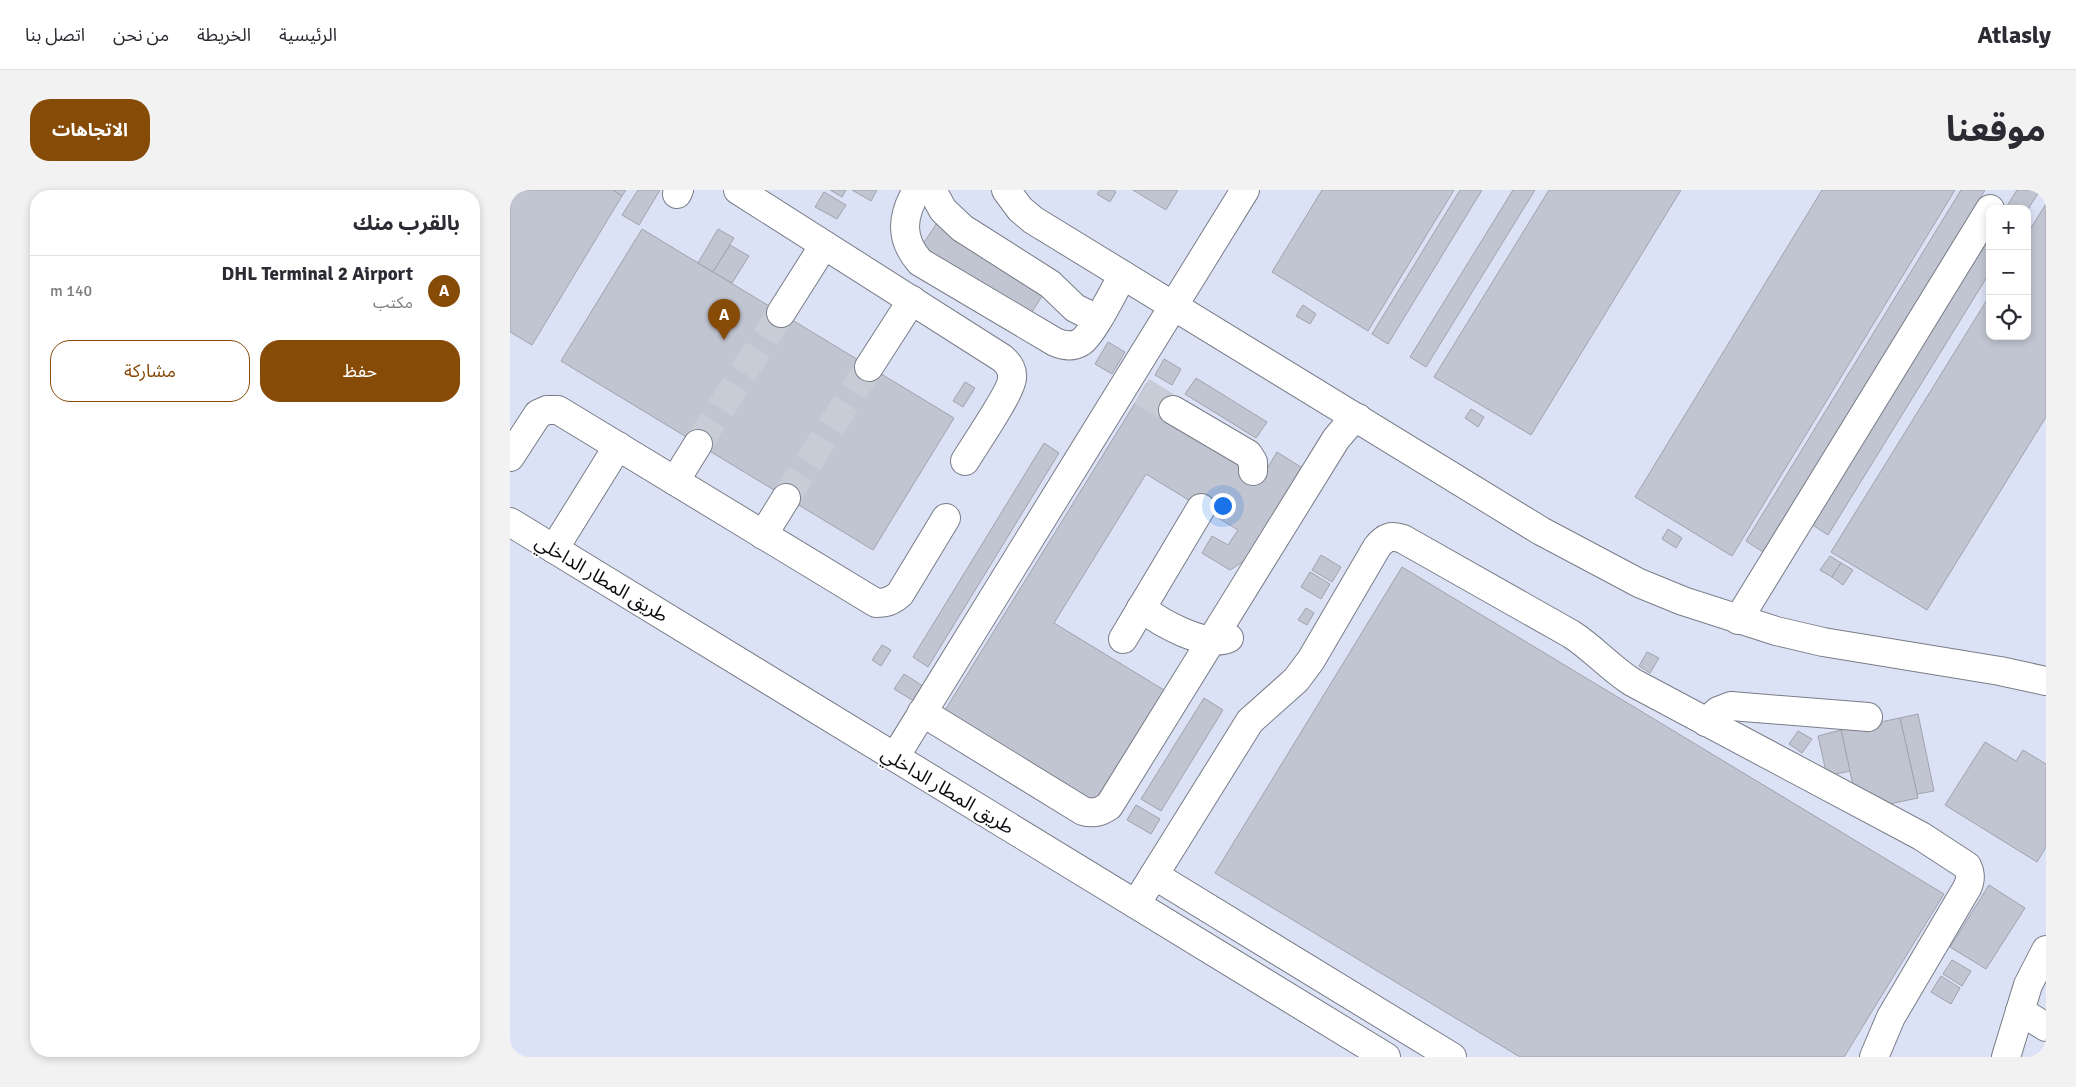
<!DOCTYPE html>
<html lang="ar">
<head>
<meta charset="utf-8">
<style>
  :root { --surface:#fff; --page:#f2f2f3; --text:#2b2b33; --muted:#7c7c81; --line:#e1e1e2; --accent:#874b08 }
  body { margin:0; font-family:Signika,"Noto Sans Arabic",sans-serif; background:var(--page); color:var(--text); direction:rtl }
  .controls { position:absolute; right:15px; top:15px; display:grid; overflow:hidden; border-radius:10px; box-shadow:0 2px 8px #0003 }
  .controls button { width:45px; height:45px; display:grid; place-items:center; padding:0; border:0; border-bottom:1px solid var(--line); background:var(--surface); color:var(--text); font:25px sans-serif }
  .you { position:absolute; left:712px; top:315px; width:18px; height:18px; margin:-12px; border:4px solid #fff; border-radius:50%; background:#1a73e8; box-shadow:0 0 0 8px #1a73e833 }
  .badge { display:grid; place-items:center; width:32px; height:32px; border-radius:50%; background:var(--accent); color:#fff; font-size:16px; font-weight:700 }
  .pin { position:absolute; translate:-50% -41px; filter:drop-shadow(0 1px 2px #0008) }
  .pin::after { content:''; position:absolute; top:26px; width:18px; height:15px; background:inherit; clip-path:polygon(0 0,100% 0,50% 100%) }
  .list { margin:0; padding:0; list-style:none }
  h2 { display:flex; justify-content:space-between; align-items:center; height:65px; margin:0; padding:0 20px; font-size:21px }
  h2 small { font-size:16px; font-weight:400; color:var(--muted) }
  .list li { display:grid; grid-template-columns:32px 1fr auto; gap:15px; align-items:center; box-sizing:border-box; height:70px; padding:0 20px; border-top:1px solid var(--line) }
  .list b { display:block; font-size:19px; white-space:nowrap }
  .list p { margin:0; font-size:16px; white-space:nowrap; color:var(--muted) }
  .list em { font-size:16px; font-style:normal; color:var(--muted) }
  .actions { display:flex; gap:10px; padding:15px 20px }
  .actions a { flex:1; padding:11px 0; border:1px solid var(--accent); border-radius:20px; text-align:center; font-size:18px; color:var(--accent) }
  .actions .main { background:var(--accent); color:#fff }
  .icon { flex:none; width:28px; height:28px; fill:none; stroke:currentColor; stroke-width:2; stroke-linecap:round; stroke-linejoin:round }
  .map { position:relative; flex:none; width:1536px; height:867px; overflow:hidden; direction:ltr; border-radius:20px }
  header { display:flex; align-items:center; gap:30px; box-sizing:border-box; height:70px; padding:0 25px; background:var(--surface); border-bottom:1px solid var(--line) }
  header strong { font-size:24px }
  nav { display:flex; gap:28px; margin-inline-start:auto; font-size:18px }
  .intro { display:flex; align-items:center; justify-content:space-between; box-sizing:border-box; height:120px; padding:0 30px }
  h1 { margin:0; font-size:35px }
  .button { padding:12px 22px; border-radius:20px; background:var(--accent); color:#fff; font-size:18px; font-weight:700 }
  main { display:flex; gap:30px; padding:0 30px }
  aside { flex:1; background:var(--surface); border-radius:20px; box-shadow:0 2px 8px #0003 }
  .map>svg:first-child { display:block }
</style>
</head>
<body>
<header>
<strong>Atlasly</strong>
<nav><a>الرئيسية</a><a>الخريطة</a><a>من نحن</a><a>اتصل بنا</a></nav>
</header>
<div class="intro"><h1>موقعنا</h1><a class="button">الاتجاهات</a></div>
<main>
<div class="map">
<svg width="1536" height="867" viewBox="0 0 1536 867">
  <rect width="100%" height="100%" fill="#e9edfa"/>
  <path fill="#dbe2f5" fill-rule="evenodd" d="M 0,0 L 1536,0 L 1536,867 L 0,867 ZM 1480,19 L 1517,19 L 1517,146 L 1480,146 Z"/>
  <g fill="#c1c5d1" stroke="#9fa3ae">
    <polygon points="0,0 103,0 112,6 22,155 0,142"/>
    <polygon points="103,0 116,0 112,6"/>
    <polygon points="128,0 150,0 129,35 112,25"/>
    <polygon points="320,0 336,0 332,7"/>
    <polygon points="342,0 367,0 361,11"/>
    <polygon points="590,0 604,0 606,2 600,12 587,4"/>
    <polygon points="623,0 668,0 656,20"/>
    <polygon points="812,0 944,0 858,141 762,82"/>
    <polygon points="950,0 972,0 878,154 862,144"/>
    <polygon points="1003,0 1025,0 916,177 900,167"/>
    <polygon points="1039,0 1171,0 1021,245 924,187"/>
    <polygon points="1312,0 1445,0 1222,366 1125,307"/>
    <polygon points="1451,0 1475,0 1253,362 1236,351"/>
    <polygon points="1507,0 1530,0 1517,21 1517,19 1495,19"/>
    <polygon points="314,2 336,15 327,29 305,17"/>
    <polygon points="1536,14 1536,227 1417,420 1321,362 1480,105 1480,146 1517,146 1517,44"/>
    <polygon points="428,31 537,98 517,130 408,62"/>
    <polygon points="132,39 444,228 363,360 51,171"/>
    <polygon points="208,39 224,48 203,82 188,73"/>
    <polygon points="1480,44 1480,82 1318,345 1301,334"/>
    <polygon points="220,55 239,66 222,93 203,82"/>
    <polygon points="793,115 806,124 800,134 786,126"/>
    <polygon points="598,152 615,162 602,184 585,174"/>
    <polygon points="654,169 671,179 662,195 645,185"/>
    <polygon points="686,188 757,232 746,248 675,204"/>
    <polygon points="455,192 465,198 453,217 443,211"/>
    <polygon points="637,193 668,212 657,229 627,210"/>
    <polygon points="627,210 752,287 767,262 794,279 739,368 720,380 692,363 702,346 718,355 728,340 636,284 544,433 654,500 582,616 432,525"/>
    <polygon points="961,219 974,227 968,237 955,228"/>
    <polygon points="534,253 549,263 418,477 403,467"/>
    <polygon points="1158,339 1172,348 1166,358 1152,349"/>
    <polygon points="811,365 831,377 822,392 802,380"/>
    <polygon points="1320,366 1331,373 1322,387 1310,380"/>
    <polygon points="1331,373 1343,380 1333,395 1322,387"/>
    <polygon points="892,377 1434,704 1334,867 1010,867 705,683"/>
    <polygon points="800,382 820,394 811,409 791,397"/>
    <polygon points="796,418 804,423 797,435 788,430"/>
    <polygon points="372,455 381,460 371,476 362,470"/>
    <polygon points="1137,462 1149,468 1140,483 1129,476"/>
    <polygon points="394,484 416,498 407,513 384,499"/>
    <polygon points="694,508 713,520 651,621 631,609"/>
    <polygon points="1408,524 1424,601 1407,604 1390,528"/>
    <polygon points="1390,528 1408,608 1365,617 1345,605 1331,540"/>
    <polygon points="1331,540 1340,581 1317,586 1308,546"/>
    <polygon points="1288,541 1302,549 1292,563 1279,554"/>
    <polygon points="1475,552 1506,571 1513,560 1536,574 1536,657 1527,672 1435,615"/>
    <polygon points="626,615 650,629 641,644 617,630"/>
    <polygon points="1479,695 1515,718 1476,779 1440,757"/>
    <polygon points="1442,770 1461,781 1452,796 1433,784"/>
    <polygon points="1431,786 1450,798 1441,814 1421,802"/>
  </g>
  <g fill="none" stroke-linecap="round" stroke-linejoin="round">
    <g stroke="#c8ccd7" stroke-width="28" stroke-dasharray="28 14" stroke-linecap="butt">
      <polyline points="632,201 663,220"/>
      <polyline points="188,254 271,123"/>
      <polyline points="276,308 359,177"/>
    </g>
    <g stroke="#797d88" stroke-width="30">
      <g id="minor">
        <path d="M 228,0 L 492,168 C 498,173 503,179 502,188 C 502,201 464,256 455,271"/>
        <path d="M 407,0 C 392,26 389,48 410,72 L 545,152 C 554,156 563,157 571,152 C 583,144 604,100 613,85"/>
        <polyline points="422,0 433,20 452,38 540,94 565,118 579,125 589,126"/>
        <polyline points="496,0 510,19 523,30 1031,341 1129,393 1173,411 1266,441 1313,452 1490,481 1536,491"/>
        <polyline points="167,4 169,0"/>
        <polyline points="271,123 314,55"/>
        <polyline points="359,177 402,110"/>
        <polyline points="663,220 738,264 743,272 743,281"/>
        <path d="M 0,267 L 28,224 L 37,220 L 48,220 L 366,413 C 376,413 382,411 390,404 L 436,328"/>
        <polyline points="165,291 188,254"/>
        <polyline points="0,332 876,867"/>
        <polyline points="253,345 276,308"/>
        <polyline points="44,359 108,256"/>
        <path d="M 631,418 C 650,432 695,459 719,448"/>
        <polyline points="1228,430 1480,19"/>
        <polyline points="613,449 691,318"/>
        <path d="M 412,522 L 573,621 C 584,624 590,622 599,616 L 826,249 L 837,236 L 848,228"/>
        <polyline points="1196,532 1208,521 1221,516 1358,527"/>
        <polyline points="385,567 735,0"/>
        <polyline points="644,685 942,867"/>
        <path d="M 626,714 L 740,531 L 786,490 L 801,470 L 867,357 C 875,347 881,345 893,349 L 1061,444 C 1083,458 1100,478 1122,492 L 1411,646 L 1457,676 C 1461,684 1461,690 1457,698 L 1381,827 L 1364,867"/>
        <polyline points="1510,821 1536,837"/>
        <polyline points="1496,867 1518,795 1536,760"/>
      </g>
    </g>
    <use href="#minor" stroke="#fff" stroke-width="28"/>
  </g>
  <g text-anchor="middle" stroke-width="4" stroke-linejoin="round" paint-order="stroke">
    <g font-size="19" fill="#0c0e12" stroke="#fff">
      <text transform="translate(92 388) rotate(31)" y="7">طريق المطار الداخلي</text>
      <text transform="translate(438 600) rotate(31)" y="7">طريق المطار الداخلي</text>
    </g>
  </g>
</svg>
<div class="controls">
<button>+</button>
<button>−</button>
<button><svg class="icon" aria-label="locate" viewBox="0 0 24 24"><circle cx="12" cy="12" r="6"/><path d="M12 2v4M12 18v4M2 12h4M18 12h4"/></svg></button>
</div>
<div class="you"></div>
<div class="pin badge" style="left:214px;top:150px">A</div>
</div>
<aside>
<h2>بالقرب منك<small></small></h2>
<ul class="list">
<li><span class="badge">A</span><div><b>DHL Terminal 2 Airport</b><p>مكتب</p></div><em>140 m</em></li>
</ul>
<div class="actions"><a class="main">حفظ</a><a>مشاركة</a></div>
</aside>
</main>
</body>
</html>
